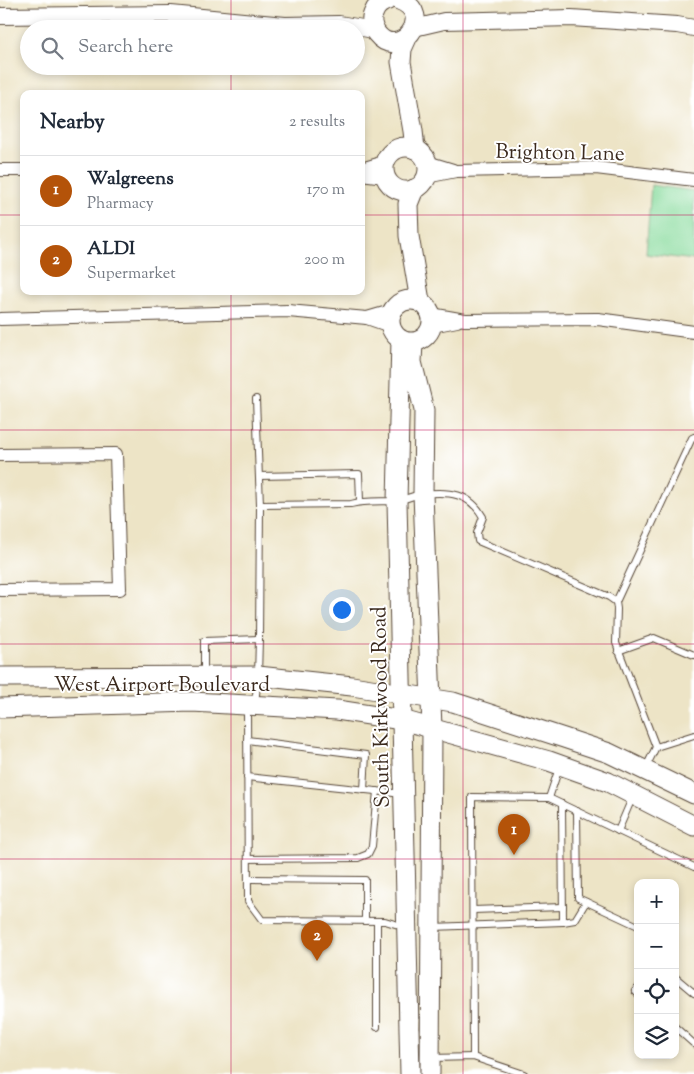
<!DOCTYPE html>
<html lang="en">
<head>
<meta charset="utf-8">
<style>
  :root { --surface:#fff; --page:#f2f2f3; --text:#1f2937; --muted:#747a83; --line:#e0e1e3; --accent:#b45309 }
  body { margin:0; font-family:"Sorts Mill Goudy",serif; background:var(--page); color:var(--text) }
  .controls { position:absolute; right:15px; bottom:15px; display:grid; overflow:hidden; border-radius:10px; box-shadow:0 2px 8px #0003 }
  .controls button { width:45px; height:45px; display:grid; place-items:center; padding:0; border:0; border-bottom:1px solid var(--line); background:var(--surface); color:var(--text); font:25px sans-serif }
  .you { position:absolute; left:341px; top:609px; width:18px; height:18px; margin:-12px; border:4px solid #fff; border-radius:50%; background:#1a73e8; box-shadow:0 0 0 8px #1a73e833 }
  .badge { display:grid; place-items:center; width:32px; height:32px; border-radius:50%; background:var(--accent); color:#fff; font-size:16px; font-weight:700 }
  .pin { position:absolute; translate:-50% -41px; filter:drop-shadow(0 1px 2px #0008) }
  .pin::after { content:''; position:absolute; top:26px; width:18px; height:15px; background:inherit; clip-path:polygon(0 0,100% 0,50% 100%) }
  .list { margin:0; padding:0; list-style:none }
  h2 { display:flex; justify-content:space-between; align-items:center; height:65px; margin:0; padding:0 20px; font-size:21px }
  h2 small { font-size:16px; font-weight:400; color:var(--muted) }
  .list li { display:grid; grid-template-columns:32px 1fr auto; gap:15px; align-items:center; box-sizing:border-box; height:70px; padding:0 20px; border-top:1px solid var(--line) }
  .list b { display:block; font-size:19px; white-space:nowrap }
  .list p { margin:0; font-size:16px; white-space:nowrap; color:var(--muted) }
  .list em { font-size:16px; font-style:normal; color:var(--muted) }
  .icon { flex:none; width:28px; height:28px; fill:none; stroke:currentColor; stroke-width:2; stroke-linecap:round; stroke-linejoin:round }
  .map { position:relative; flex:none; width:694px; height:1074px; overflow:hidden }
  .search { position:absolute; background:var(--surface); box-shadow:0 2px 8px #0003; left:20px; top:20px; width:345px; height:55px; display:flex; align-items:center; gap:12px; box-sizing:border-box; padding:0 18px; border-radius:28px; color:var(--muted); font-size:19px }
  .panel { position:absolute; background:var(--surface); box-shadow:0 2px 8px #0003; left:20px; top:90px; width:345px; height:205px; border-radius:10px }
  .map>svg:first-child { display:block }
</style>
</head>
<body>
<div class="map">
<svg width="694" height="1074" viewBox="0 0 694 1074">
  <rect width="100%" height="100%" fill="#fff"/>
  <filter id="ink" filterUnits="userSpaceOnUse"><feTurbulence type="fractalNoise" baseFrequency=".02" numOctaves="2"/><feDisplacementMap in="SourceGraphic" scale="10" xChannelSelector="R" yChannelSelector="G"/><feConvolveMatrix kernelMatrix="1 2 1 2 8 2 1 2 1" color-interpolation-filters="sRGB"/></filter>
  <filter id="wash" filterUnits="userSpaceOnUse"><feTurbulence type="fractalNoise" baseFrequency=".0096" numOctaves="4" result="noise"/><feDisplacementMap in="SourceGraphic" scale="20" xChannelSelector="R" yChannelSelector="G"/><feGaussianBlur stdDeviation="1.12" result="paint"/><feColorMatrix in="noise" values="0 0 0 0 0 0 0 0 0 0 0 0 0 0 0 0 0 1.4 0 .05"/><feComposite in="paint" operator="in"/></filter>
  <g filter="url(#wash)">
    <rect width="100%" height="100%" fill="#ede4c6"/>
    <polygon fill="#88db9d" stroke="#62825e" points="651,185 694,191 694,260 646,254"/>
  </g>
  <g filter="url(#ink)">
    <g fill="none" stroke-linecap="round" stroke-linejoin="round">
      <g stroke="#564637" stroke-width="8">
        <g id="service">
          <polyline points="256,399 260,505"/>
          <polyline points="259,476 359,474 360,501"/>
          <polyline points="616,602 692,438 694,437"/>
          <path d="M 259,639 L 260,505 L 351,504 C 366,500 381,502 397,501 C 406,499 414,495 423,494 C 449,491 470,493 483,517 L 477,533 L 478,541 L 609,597 L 616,602 L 617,609 L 616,643 L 656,747 L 645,769"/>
          <polyline points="618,651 654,638 694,655"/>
          <polyline points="204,675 204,641 259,639 258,676 255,704"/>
          <polyline points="247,708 248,901 262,920 385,921 405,927"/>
          <polyline points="247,740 366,755 364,790"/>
          <polyline points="656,747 694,735"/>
          <polyline points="247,777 403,794"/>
          <polyline points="549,798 559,768"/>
          <polyline points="562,804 563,922"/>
          <polyline points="577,811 578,898 638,926"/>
          <polyline points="618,831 633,796"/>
          <polyline points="248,859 358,858 368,854 372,846 377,791"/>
          <polyline points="248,879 365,880 365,921"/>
          <polyline points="473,910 563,907"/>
          <polyline points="377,921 377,1027"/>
          <polyline points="433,927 563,922 575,920 586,902"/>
          <polyline points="675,977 694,993"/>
          <polyline points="638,988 635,991 638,994"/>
          <polyline points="675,1027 694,1044"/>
          <polyline points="473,1057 472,797 549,798 694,867"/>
          <polyline points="432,1058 473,1057 524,1074"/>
        </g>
      </g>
      <g stroke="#564637" stroke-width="14">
        <g id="minor">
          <polyline points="427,162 453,170"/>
          <polyline points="361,169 385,162"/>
          <polyline points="0,170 24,170"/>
          <polyline points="361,174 385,177"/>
          <polyline points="426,177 456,171 596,168 694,180"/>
          <polyline points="431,314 465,320 598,319 694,332"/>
          <polyline points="367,318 391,311"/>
          <polyline points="0,319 288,311 367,318 390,326"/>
          <polyline points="432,326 457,321"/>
          <polyline points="0,455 116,454 120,589 0,590"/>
        </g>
      </g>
      <g stroke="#564637" stroke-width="18">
        <g id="tertiary">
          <polyline points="0,16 171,14 285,25 339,24 374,30"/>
          <polyline points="414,28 444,21 571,18 677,25 694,28"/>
        </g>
      </g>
      <g stroke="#564637" stroke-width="21">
        <g id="secondary">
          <path d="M 388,0 C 382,2 376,6 374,12 C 370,19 372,28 377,34 C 399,62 437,14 399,0"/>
          <polyline points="407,38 402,49 401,62 413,131 415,149"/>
          <circle cx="406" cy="169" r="22"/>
          <polyline points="414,189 408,204 409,236 420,301"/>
          <circle cx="411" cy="321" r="21"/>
          <polyline points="401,340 397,501 410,1074"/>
          <polyline points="413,343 412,362 424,410 423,494 432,728 430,1074"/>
          <polyline points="0,677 258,676 352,686 453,702 564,738 609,753 694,794"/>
          <polyline points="0,708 192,702 337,710 402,720 549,761 608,782 694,826"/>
        </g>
      </g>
      <use href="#service" stroke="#fff" stroke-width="6"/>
      <use href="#minor" stroke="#fff" stroke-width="12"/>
      <use href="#tertiary" stroke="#fff" stroke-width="16"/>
      <use href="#secondary" stroke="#fff" stroke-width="19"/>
    </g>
  </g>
  <path fill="none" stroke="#c2185b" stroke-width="1" stroke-opacity="0.55" d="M 231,0 L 231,29M 463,0 L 463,1074M 231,66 L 231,94M 0,215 L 24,215M 361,215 L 694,215M 231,291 L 231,1074M 0,430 L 694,430M 0,644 L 694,644M 0,859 L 694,859"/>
  <g text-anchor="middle" stroke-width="4" stroke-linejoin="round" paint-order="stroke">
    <g font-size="21" fill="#3b2a1e" stroke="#fff">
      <text transform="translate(560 152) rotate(1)" y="7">Brighton Lane</text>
      <text x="162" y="691">West Airport Boulevard</text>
      <text transform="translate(380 707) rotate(-91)" y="7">South Kirkwood Road</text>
    </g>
  </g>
</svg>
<div class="controls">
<button>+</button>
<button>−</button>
<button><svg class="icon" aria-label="locate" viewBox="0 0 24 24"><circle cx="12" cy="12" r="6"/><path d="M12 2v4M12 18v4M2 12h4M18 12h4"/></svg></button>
<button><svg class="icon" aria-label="layers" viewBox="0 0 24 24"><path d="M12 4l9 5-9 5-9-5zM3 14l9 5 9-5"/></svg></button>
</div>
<div class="you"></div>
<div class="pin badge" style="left:514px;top:855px">1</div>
<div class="pin badge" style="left:317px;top:961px">2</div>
<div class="search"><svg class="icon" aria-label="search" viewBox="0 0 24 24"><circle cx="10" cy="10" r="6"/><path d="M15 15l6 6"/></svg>Search here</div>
<section class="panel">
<h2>Nearby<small>2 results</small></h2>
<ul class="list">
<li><span class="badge">1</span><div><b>Walgreens</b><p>Pharmacy</p></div><em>170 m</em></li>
<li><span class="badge">2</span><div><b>ALDI</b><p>Supermarket</p></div><em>200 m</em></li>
</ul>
</section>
</div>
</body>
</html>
